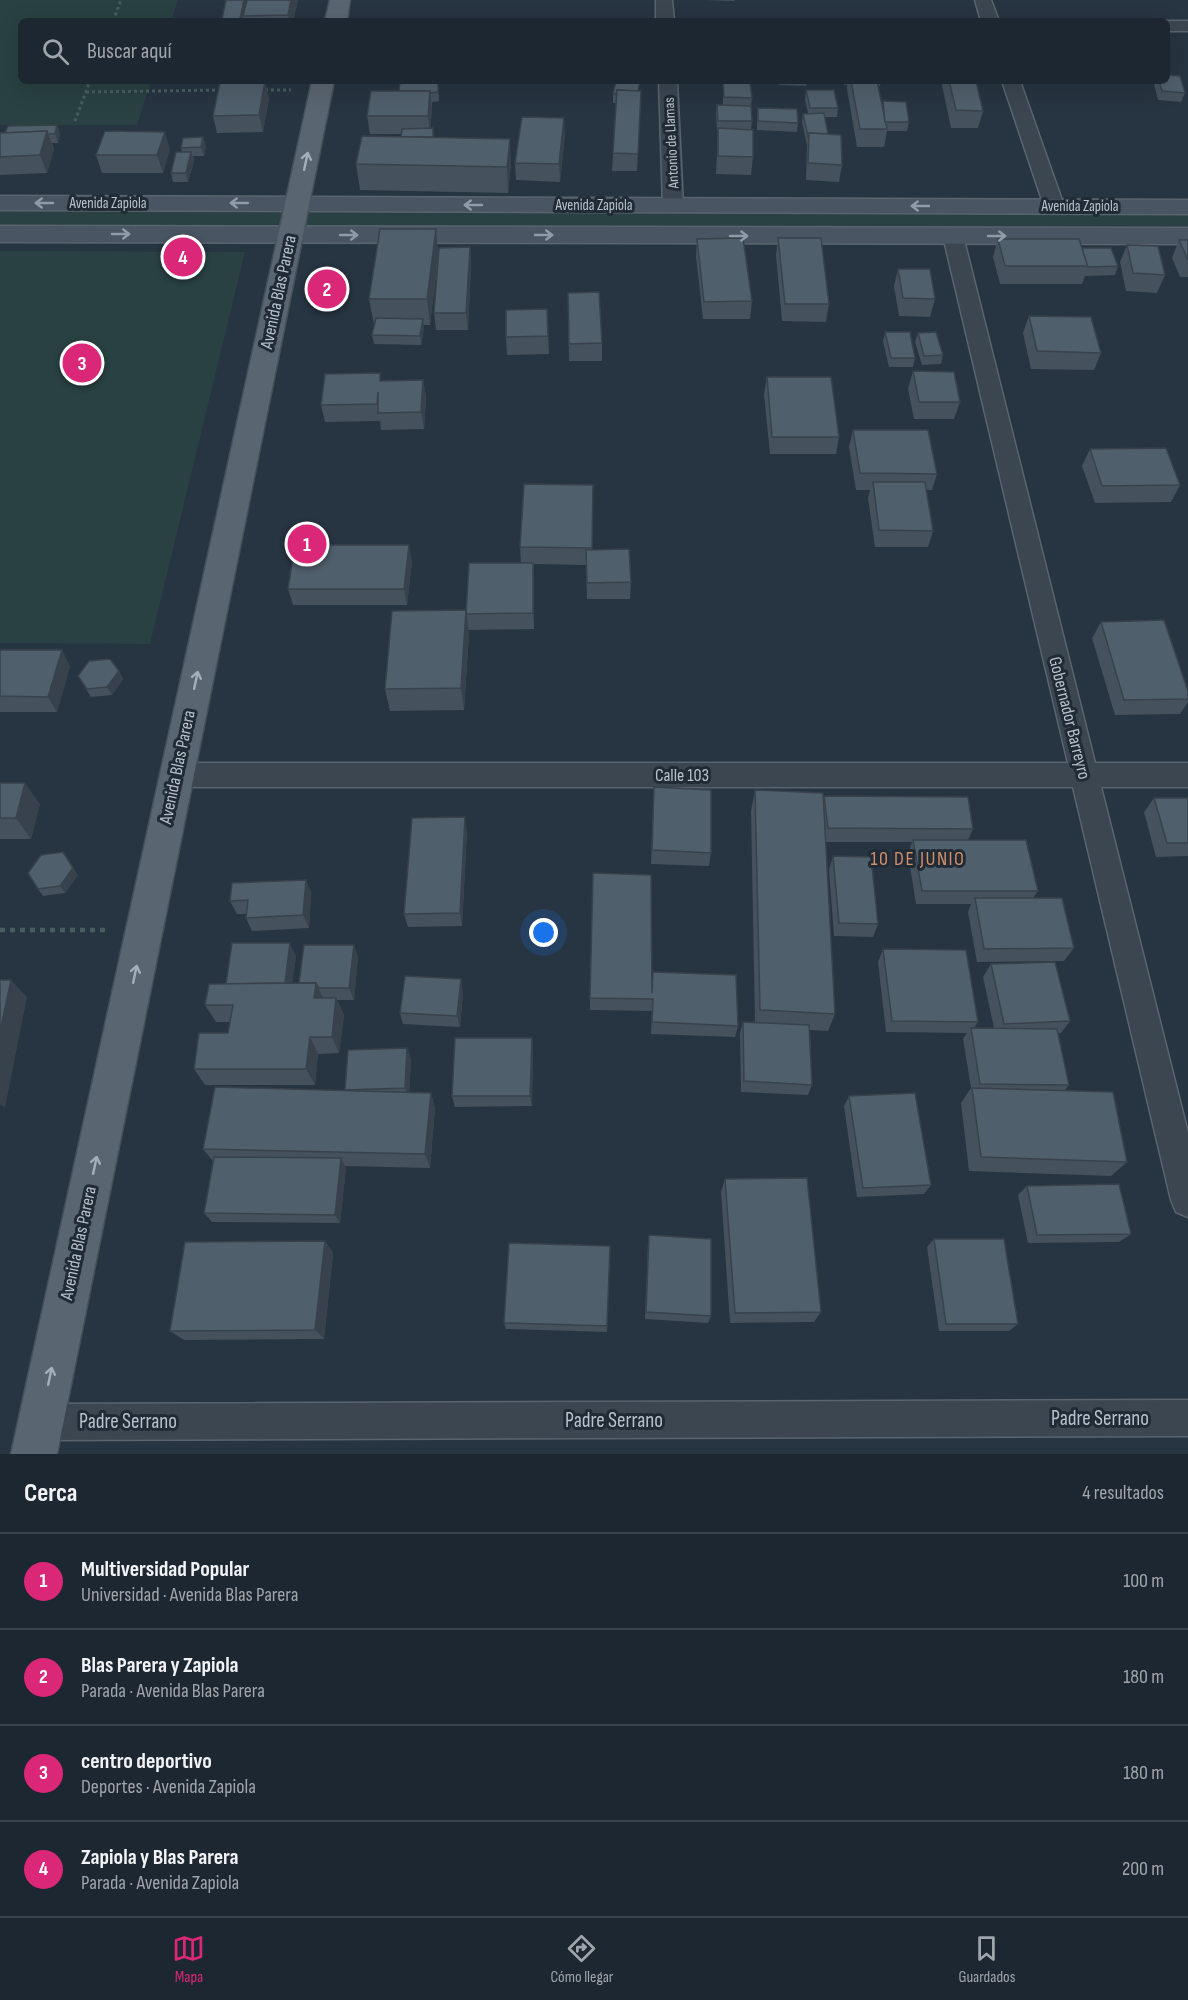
<!DOCTYPE html>
<html lang="es">
<head>
<meta charset="utf-8">
<style>
  :root { --surface:#1d2731; --page:#2a333d; --text:#f1f3f6; --muted:#a0a5ab; --line:#3b444d; --accent:#db2777 }
  body { margin:0; font-family:"Sofia Sans Condensed",sans-serif; background:var(--page); color:var(--text) }
  .you { position:absolute; left:544px; top:933px; width:21px; height:21px; margin:-15px; border:4px solid #fff; border-radius:50%; background:#1a73e8; box-shadow:0 0 0 9px #1a73e833 }
  .badge { display:grid; place-items:center; width:39px; height:39px; border-radius:50%; background:var(--accent); color:#fff; font-size:20px; font-weight:700 }
  .pin { position:absolute; translate:-50% -50%; border:3px solid #fff; box-shadow:0 2px 6px #0006 }
  .list { margin:0; padding:0; list-style:none }
  h2 { display:flex; justify-content:space-between; align-items:center; height:78px; margin:0; padding:0 24px; font-size:26px }
  h2 small { font-size:20px; font-weight:400; color:var(--muted) }
  .list li { display:grid; grid-template-columns:39px 1fr auto; gap:18px; align-items:center; box-sizing:border-box; height:96px; padding:0 24px; border-top:2px solid var(--line) }
  .list b { display:block; font-size:22px; white-space:nowrap }
  .list p { margin:0; font-size:20px; white-space:nowrap; color:var(--muted) }
  .list em { font-size:20px; font-style:normal; color:var(--muted) }
  .icon { flex:none; width:33px; height:33px; fill:none; stroke:currentColor; stroke-width:2; stroke-linecap:round; stroke-linejoin:round }
  .map { position:relative; flex:none; width:1188px; height:1454px; overflow:hidden }
  .search { position:absolute; background:var(--surface); box-shadow:0 6px 24px #0002; left:18px; right:18px; top:18px; height:66px; display:flex; align-items:center; gap:15px; box-sizing:border-box; padding:0 21px; border-radius:9px; color:var(--muted); font-size:22px }
  .sheet { height:462px; background:var(--surface) }
  nav { display:flex; justify-content:space-around; align-items:center; box-sizing:border-box; height:84px; border-top:2px solid var(--line); background:var(--surface); font-size:16px; color:var(--muted) }
  nav a { display:grid; justify-items:center; gap:3px }
  nav .on { color:var(--accent) }
  .map>svg:first-child { display:block }
</style>
</head>
<body>
<div class="map">
<svg width="1188" height="1454" viewBox="0 0 1188 1454">
  <rect width="100%" height="100%" fill="#273441"/>
  <g fill="#294142">
    <polygon points="0,0 178,0 171,21 21,21 21,81 151,81 137,125 0,125"/>
    <polygon points="0,211 1188,214 1188,227 0,225"/>
    <polygon points="0,251 245,252 150,644 0,643"/>
  </g>
  <g fill="none" stroke-linecap="round" stroke-linejoin="round">
    <g stroke="#59646e" stroke-width="3">
      <g id="street">
        <polygon points="656,0 672,0 674,21 656,21"/>
        <polygon points="975,0 991,0 999,21 981,21"/>
        <polygon points="1166,21 1188,21 1188,31 1167,31"/>
        <polygon points="659,81 677,81 683,206 680,210 666,210 663,206"/>
        <polygon points="1002,81 1020,81 1064,206 1061,210 1047,210 1044,206"/>
        <polygon points="953,230 960,232 963,236 1095,763 1188,763 1188,787 1101,787 1188,1133 1188,1217 1176,1212 1171,1200 1073,787 176,787 166,783 162,775 166,767 176,763 1068,763 943,236 946,232"/>
        <polygon points="1188,1400 1188,1436 41,1440 28,1435 23,1422 28,1409 41,1404"/>
      </g>
    </g>
    <g stroke="#59646e" stroke-width="3">
      <g id="secondary">
        <polygon points="0,196 1188,200 1188,214 0,210"/>
        <polygon points="0,226 1188,228 1188,244 0,242"/>
      </g>
    </g>
    <g stroke="#454f5a" stroke-width="3">
      <g id="primary">
        <polygon points="330,0 350,0 347,21 325,21"/>
        <polygon points="312,81 334,81 57,1454 11,1454"/>
      </g>
    </g>
    <g stroke="#475e5e" stroke-width="3" stroke-dasharray="3 3" stroke-linecap="butt">
      <polyline points="113,21 121,0"/>
      <polyline points="265,90 291,90"/>
      <polyline points="86,92 222,90"/>
      <polyline points="75,121 90,81"/>
    </g>
    <polyline stroke="#475e5e" stroke-width="4.5" stroke-dasharray="5 5" stroke-linecap="butt" points="0,930 107,930"/>
    <use href="#street" fill="#3b4651" fill-rule="evenodd"/>
    <use href="#secondary" fill="#495563" fill-rule="evenodd"/>
    <use href="#primary" fill="#596570" fill-rule="evenodd"/>
  </g>
  <g fill="#45525d">
    <polygon points="226,0 245,0 246,3 298,0 293,21 244,21 243,19 243,21 223,21 222,19"/>
    <polygon points="704,0 734,0 734,1"/>
    <polygon points="438,81 439,101 432,102 432,109 430,129 433,128 434,137 511,164 508,193 360,190 356,164 401,137 401,134 370,134 367,116 399,91"/>
    <rect x="459" y="81" width="48" height="2"/>
    <polygon points="723,81 752,98 751,106 752,121 751,129 753,157 751,175 716,174 718,130 717,130 716,114 717,105 723,105"/>
    <polygon points="779,81 807,81 806,86 779,85"/>
    <polygon points="843,81 881,81 880,86 878,86 882,105 883,101 909,122 907,131 887,131 884,147 857,147 847,89 847,85 844,85"/>
    <polygon points="942,81 976,81 983,111 978,128 951,128 942,85"/>
    <polygon points="1155,81 1167,81 1185,93 1181,102 1158,100 1154,84"/>
    <polygon points="806,90 838,108 837,117 825,117 828,134 842,165 839,182 806,180 807,145 802,122 803,114 808,113 805,99"/>
    <polygon points="639,91 641,91 637,171 612,171 616,103 613,103 613,94"/>
    <polygon points="269,98 263,132 217,133 213,116"/>
    <polygon points="758,108 798,123 797,132 757,130 757,116"/>
    <polygon points="57,125 60,134 58,143 52,143 54,149 47,173 0,175 0,133"/>
    <polygon points="565,135 560,182 516,180 515,163"/>
    <polygon points="206,146 204,156 193,156 194,161 188,182 173,182 171,173 182,152 181,148"/>
    <polygon points="170,149 163,173 102,173 96,155"/>
    <polygon points="436,229 438,254 470,247 471,265 468,330 436,330 434,313 438,260 430,325 423,325 424,328 421,345 374,344 372,335 375,324 374,324 369,299"/>
    <polygon points="778,238 829,304 826,322 782,321 776,255"/>
    <polygon points="697,239 752,301 750,319 703,319 696,256"/>
    <polygon points="998,239 1118,266 1115,275 1085,276 1082,284 1000,284 993,257"/>
    <polygon points="1179,240 1188,240 1188,277 1180,277 1172,258"/>
    <polygon points="1127,245 1165,275 1157,293 1126,291 1120,262"/>
    <polygon points="898,269 935,299 930,317 899,316 894,286"/>
    <polygon points="568,293 602,343 602,361 569,361"/>
    <polygon points="547,309 549,354 507,355 506,337"/>
    <polygon points="1029,316 1101,353 1094,370 1031,369 1023,333"/>
    <polygon points="885,332 915,358 913,367 889,367 883,341"/>
    <polygon points="918,333 943,355 941,364 922,365 915,342"/>
    <polygon points="913,371 960,402 954,419 914,419 908,389"/>
    <polygon points="767,377 839,437 836,454 770,454 764,394"/>
    <polygon points="423,380 426,397 424,429 381,430 380,421 325,422 321,405 382,381"/>
    <polygon points="853,430 937,474 932,490 926,490 933,531 928,547 875,547 868,498 870,490 856,490 849,447"/>
    <polygon points="1090,449 1180,485 1171,502 1095,503 1082,466"/>
    <polygon points="593,485 592,550 631,582 630,599 587,599 586,565 534,564 534,629 468,630 466,614 521,563 520,547"/>
    <polygon points="412,561 407,605 293,605 288,589"/>
    <polygon points="1101,622 1188,691 1188,702 1180,714 1115,715 1092,638"/>
    <polygon points="469,634 464,710 390,711 385,689"/>
    <polygon points="0,650 70,666 57,712 0,712"/>
    <polygon points="119,671 123,679 112,695 91,697 78,676"/>
    <polygon points="0,783 40,804 31,839 0,839"/>
    <polygon points="654,787 711,853 709,866 651,864"/>
    <polygon points="755,790 823,801 824,796 973,829 968,840 1038,891 1033,898 1074,948 1064,961 977,962 968,912 971,904 916,904 908,854 912,842 825,842 835,1014 828,1031 810,1030 812,1085 808,1095 741,1092 740,1033 743,1022 755,1023 751,811"/>
    <polygon points="1154,798 1188,798 1188,856 1156,857 1144,812"/>
    <polygon points="467,831 462,926 408,927 404,914"/>
    <polygon points="833,856 878,924 873,937 834,936 829,870"/>
    <polygon points="78,875 65,893 43,896 38,889"/>
    <polygon points="306,880 311,893 309,928 252,931 246,918 246,914 237,914 230,901"/>
    <polygon points="883,949 978,1022 974,1028 994,1028 983,977 991,964 1070,1021 1061,1033 1058,1033 1069,1085 1065,1090 1127,1162 1111,1176 969,1171 961,1103 971,1088 963,1039 967,1033 886,1032 878,962"/>
    <polygon points="296,956 292,983 299,983 358,957 354,1000 337,1000 344,1015 339,1053 318,1054 315,1085 205,1085 194,1069 228,1033 230,1022 216,1022 205,1005 226,984"/>
    <polygon points="652,989 738,1026 735,1037 651,1034 652,1011 590,1010 590,998"/>
    <polygon points="463,991 460,1027 403,1024 400,1013"/>
    <polygon points="407,1048 411,1059 409,1092 431,1093 435,1108 430,1168 345,1166 346,1168 340,1223 212,1222 204,1213 213,1161 203,1149 345,1091"/>
    <polygon points="533,1049 532,1106 455,1107 452,1096"/>
    <polygon points="849,1096 931,1185 924,1194 857,1197 844,1106"/>
    <polygon points="725,1179 821,1312 814,1322 730,1323 721,1192"/>
    <polygon points="1027,1186 1131,1234 1119,1242 1028,1243 1018,1195"/>
    <polygon points="649,1235 711,1316 708,1323 645,1319 648,1243"/>
    <polygon points="934,1239 1018,1324 1009,1331 939,1331 927,1247"/>
    <polygon points="325,1241 333,1253 324,1339 184,1340 170,1331"/>
    <polygon points="610,1246 607,1332 506,1329 504,1323"/>
  </g>
  <g fill="#38424c">
    <polygon points="244,0 245,0 246,4 243,16 243,21 240,21 240,19"/>
    <polygon points="291,0 298,0 293,21 289,21 288,15"/>
    <polygon points="265,81 269,98 263,132 259,115"/>
    <polygon points="430,91 432,109 430,134 428,116"/>
    <polygon points="564,118 565,135 560,182 559,164"/>
    <polygon points="57,125 60,134 58,143 55,134"/>
    <polygon points="47,131 54,149 47,173 40,155"/>
    <polygon points="165,132 170,149 163,173 157,155"/>
    <polygon points="203,137 206,146 204,156 201,147"/>
    <polygon points="510,139 511,164 508,193 507,167"/>
    <polygon points="191,152 194,161 188,182 186,173"/>
    <polygon points="436,229 438,255 430,325 427,299"/>
    <polygon points="470,247 471,265 468,330 466,313"/>
    <polygon points="423,319 424,328 421,345 420,336"/>
    <polygon points="423,380 426,397 424,429 421,412"/>
    <polygon points="409,545 412,561 407,605 404,589"/>
    <polygon points="533,563 534,579 534,629 533,613"/>
    <polygon points="466,610 469,634 464,710 461,688"/>
    <polygon points="62,650 70,666 57,712 48,697"/>
    <polygon points="119,671 123,679 112,695 107,687"/>
    <polygon points="25,783 40,804 31,839 16,818"/>
    <polygon points="465,817 467,831 462,926 460,913"/>
    <polygon points="63,852 78,875 65,893 60,886"/>
    <polygon points="306,880 311,893 309,928 303,915"/>
    <polygon points="290,943 296,956 290,1001 284,989"/>
    <polygon points="354,945 358,957 354,1000 349,988"/>
    <polygon points="461,979 463,991 460,1027 457,1016"/>
    <polygon points="11,980 27,997 5,1108 0,1104 0,1032"/>
    <polygon points="316,983 324,1000 314,998"/>
    <polygon points="336,998 344,1015 339,1053 332,1037"/>
    <polygon points="310,1037 318,1054 315,1085 306,1069"/>
    <polygon points="532,1038 533,1049 532,1106 530,1096"/>
    <polygon points="407,1048 411,1059 409,1099 405,1088"/>
    <polygon points="431,1093 435,1108 430,1168 425,1154"/>
    <polygon points="341,1158 346,1168 340,1223 335,1215"/>
    <polygon points="325,1241 333,1253 324,1339 315,1330"/>
  </g>
  <g fill="#505f6c" stroke="#38424c" stroke-width="1.5">
    <polygon points="226,0 244,0 240,19 222,19"/>
    <polygon points="247,0 291,0 288,15 243,16"/>
    <polygon points="1167,75 1180,76 1185,93 1162,91 1159,81 1167,81"/>
    <polygon points="265,81 259,115 213,116 220,82"/>
    <polygon points="400,81 438,81 438,92 430,93 430,91 399,91"/>
    <polygon points="616,81 640,81 638,91 617,90 616,94 613,94"/>
    <polygon points="723,81 750,81 752,98 724,97"/>
    <polygon points="851,81 877,81 887,129 860,129"/>
    <polygon points="949,81 976,81 983,111 956,110"/>
    <polygon points="617,90 641,91 638,154 613,153"/>
    <polygon points="806,90 834,90 838,108 810,108"/>
    <polygon points="371,91 430,91 428,116 367,116"/>
    <polygon points="883,101 906,102 909,122 885,122"/>
    <polygon points="717,105 751,106 752,121 718,121"/>
    <polygon points="758,108 797,109 798,123 758,121"/>
    <polygon points="824,113 828,134 809,133 808,136 803,114"/>
    <polygon points="522,117 564,118 559,164 515,163"/>
    <polygon points="57,125 55,134 48,134 47,131 5,133 8,126"/>
    <polygon points="433,128 433,137 401,137 402,129"/>
    <polygon points="718,128 753,130 753,157 718,156"/>
    <polygon points="47,131 40,155 0,157 0,133"/>
    <polygon points="105,131 165,132 157,155 96,155"/>
    <polygon points="809,133 841,135 842,165 808,163"/>
    <polygon points="362,136 510,139 507,167 356,164"/>
    <polygon points="203,137 201,147 181,148 183,138"/>
    <polygon points="176,152 191,152 186,173 171,173"/>
    <polygon points="380,229 436,229 427,299 369,299"/>
    <polygon points="743,238 752,301 704,302 697,239"/>
    <polygon points="778,238 821,238 829,304 785,304"/>
    <polygon points="998,239 1079,239 1088,266 1005,266"/>
    <polygon points="1179,240 1188,240 1188,260"/>
    <polygon points="1127,245 1158,246 1165,275 1133,273"/>
    <polygon points="470,247 466,313 434,313 439,248"/>
    <polygon points="1082,248 1111,248 1118,266 1088,267"/>
    <polygon points="898,269 930,269 935,299 903,298"/>
    <polygon points="599,292 602,343 569,344 568,293"/>
    <polygon points="547,309 548,336 506,337 506,310"/>
    <polygon points="1029,316 1091,317 1101,353 1037,351"/>
    <polygon points="376,318 423,319 420,336 372,335"/>
    <polygon points="885,332 910,332 915,358 891,358"/>
    <polygon points="936,332 943,355 924,356 918,333"/>
    <polygon points="913,371 954,372 960,402 919,402"/>
    <polygon points="380,373 380,381 423,380 421,412 378,413 378,392 377,404 321,405 325,374"/>
    <polygon points="767,377 831,377 839,437 772,437"/>
    <polygon points="853,430 928,430 937,474 860,473"/>
    <polygon points="1166,448 1180,485 1102,486 1090,449"/>
    <polygon points="873,482 925,482 933,531 879,530"/>
    <polygon points="524,484 593,485 592,548 520,547"/>
    <polygon points="295,545 409,545 404,589 288,589"/>
    <polygon points="629,549 631,582 587,583 586,550"/>
    <polygon points="469,563 533,563 533,613 466,614"/>
    <polygon points="466,610 461,688 385,689 392,611"/>
    <polygon points="1164,620 1188,691 1188,699 1124,700 1101,622"/>
    <polygon points="0,650 62,650 48,697 0,696"/>
    <polygon points="110,659 119,671 107,687 87,689 78,676 89,661"/>
    <polygon points="0,783 25,783 16,818 0,818"/>
    <polygon points="654,787 711,790 711,853 652,850"/>
    <polygon points="755,790 823,793 835,1014 760,1010"/>
    <polygon points="824,796 968,797 973,829 828,828"/>
    <polygon points="1154,798 1188,798 1188,843 1167,843"/>
    <polygon points="465,817 460,913 404,914 412,818"/>
    <polygon points="913,840 1026,840 1038,891 922,891"/>
    <polygon points="63,852 73,868 60,886 38,889 28,873 41,855"/>
    <polygon points="833,856 871,857 878,924 839,923"/>
    <polygon points="593,873 651,875 652,993 653,972 736,975 738,1026 652,1022 653,999 590,998"/>
    <polygon points="306,880 303,915 246,918 248,900 230,901 232,883"/>
    <polygon points="975,898 1062,898 1074,948 984,949"/>
    <polygon points="232,943 290,943 285,983 226,984"/>
    <polygon points="304,945 354,945 349,988 319,988 316,983 299,983"/>
    <polygon points="883,949 966,950 978,1022 892,1021"/>
    <polygon points="1055,962 1070,1021 1004,1024 991,964"/>
    <polygon points="405,976 461,979 457,1016 400,1013"/>
    <polygon points="0,980 11,980 0,1032"/>
    <polygon points="316,983 314,998 336,998 332,1037 310,1037 306,1069 194,1069 199,1033 228,1033 233,1005 205,1005 209,984"/>
    <polygon points="743,1022 809,1025 812,1085 744,1081"/>
    <polygon points="971,1028 1057,1029 1069,1085 980,1084"/>
    <polygon points="455,1038 532,1038 530,1096 452,1096"/>
    <polygon points="407,1048 405,1088 345,1090 348,1050"/>
    <polygon points="215,1087 431,1093 425,1154 203,1149"/>
    <polygon points="972,1088 1113,1092 1127,1162 981,1157"/>
    <polygon points="915,1093 931,1185 863,1188 849,1096"/>
    <polygon points="214,1157 341,1158 335,1215 204,1213"/>
    <polygon points="807,1178 821,1312 735,1313 725,1179"/>
    <polygon points="1119,1184 1131,1234 1037,1235 1027,1186"/>
    <polygon points="649,1235 711,1239 711,1316 646,1312"/>
    <polygon points="934,1239 1004,1239 1018,1324 946,1324"/>
    <polygon points="325,1241 315,1330 170,1331 185,1242"/>
    <polygon points="509,1243 610,1246 607,1326 504,1323"/>
  </g>
  <defs><path id="oneway-shaft" d="M-6 0H5M1.5-3L5.5 0L1.5 3" fill="none" stroke-width="1.6" stroke-linecap="round" stroke-linejoin="round" transform="scale(1.5)"/></defs>
  <g stroke="#a5afb9">
    <use href="#oneway-shaft" transform="translate(306 161) rotate(-78)"/>
    <use href="#oneway-shaft" transform="translate(196 680) rotate(-78)"/>
    <use href="#oneway-shaft" transform="translate(135 974) rotate(-78)"/>
    <use href="#oneway-shaft" transform="translate(95 1165) rotate(-78)"/>
    <use href="#oneway-shaft" transform="translate(50 1376) rotate(-78)"/>
  </g>
  <g stroke="#919ba7">
    <use href="#oneway-shaft" transform="translate(44 203) rotate(-180)"/>
    <use href="#oneway-shaft" transform="translate(239 203) rotate(-180)"/>
    <use href="#oneway-shaft" transform="translate(473 205) rotate(-180)"/>
    <use href="#oneway-shaft" transform="translate(920 206) rotate(-180)"/>
    <use href="#oneway-shaft" transform="translate(121 234)"/>
    <use href="#oneway-shaft" transform="translate(349 235)"/>
    <use href="#oneway-shaft" transform="translate(544 235)"/>
    <use href="#oneway-shaft" transform="translate(739 236)"/>
    <use href="#oneway-shaft" transform="translate(997 236)"/>
  </g>
  <g text-anchor="middle" stroke-width="6" stroke-linejoin="round" paint-order="stroke">
    <g font-size="15" fill="#b8c1cb" stroke="#202b36">
      <text transform="translate(671 143) rotate(-93)" y="5">Antonio de Llamas</text>
      <text x="108" y="208">Avenida Zapiola</text>
      <text x="594" y="210">Avenida Zapiola</text>
      <text x="1080" y="211">Avenida Zapiola</text>
    </g>
    <g font-size="18" fill="#b8c1cb" stroke="#202b36">
      <text transform="translate(278 292) rotate(-78)" y="6">Avenida Blas Parera</text>
      <text transform="translate(1070 718) rotate(76)" y="6">Gobernador Barreyro</text>
      <text transform="translate(177 767) rotate(-78)" y="6">Avenida Blas Parera</text>
      <text x="682" y="781">Calle 103</text>
      <text transform="translate(78 1243) rotate(-78)" y="6">Avenida Blas Parera</text>
    </g>
    <g font-size="20" letter-spacing="1.5" fill="#d38f6a" stroke="#202b36">
      <text x="918" y="865">10 DE JUNIO</text>
    </g>
    <g font-size="21" fill="#b8c1cb" stroke="#202b36">
      <text x="1100" y="1425">Padre Serrano</text>
      <text x="614" y="1427">Padre Serrano</text>
      <text x="128" y="1428">Padre Serrano</text>
    </g>
  </g>
</svg>
<div class="you"></div>
<div class="pin badge" style="left:307px;top:544px">1</div>
<div class="pin badge" style="left:327px;top:289px">2</div>
<div class="pin badge" style="left:82px;top:363px">3</div>
<div class="pin badge" style="left:183px;top:257px">4</div>
<div class="search"><svg class="icon" aria-label="search" viewBox="0 0 24 24"><circle cx="10" cy="10" r="6"/><path d="M15 15l6 6"/></svg>Buscar aquí</div>
</div>
<section class="sheet">
<h2>Cerca<small>4 resultados</small></h2>
<ul class="list">
<li><span class="badge">1</span><div><b>Multiversidad Popular</b><p>Universidad · Avenida Blas Parera</p></div><em>100 m</em></li>
<li><span class="badge">2</span><div><b>Blas Parera y Zapiola</b><p>Parada · Avenida Blas Parera</p></div><em>180 m</em></li>
<li><span class="badge">3</span><div><b>centro deportivo</b><p>Deportes · Avenida Zapiola</p></div><em>180 m</em></li>
<li><span class="badge">4</span><div><b>Zapiola y Blas Parera</b><p>Parada · Avenida Zapiola</p></div><em>200 m</em></li>
</ul>
</section>
<nav>
<a class="on"><svg class="icon" aria-label="map" viewBox="0 0 24 24"><path d="M3 6l6-2 6 2 6-2v14l-6 2-6-2-6 2zM9 4v14M15 6v14"/></svg>Mapa</a>
<a><svg class="icon" aria-label="directions" viewBox="0 0 24 24"><path d="M12 3l9 9-9 9-9-9zM9 14v-3h6M13 9l2 2-2 2"/></svg>Cómo llegar</a>
<a><svg class="icon" aria-label="saved" viewBox="0 0 24 24"><path d="M7 4h10v16l-5-4-5 4z"/></svg>Guardados</a>
</nav>
</body>
</html>
